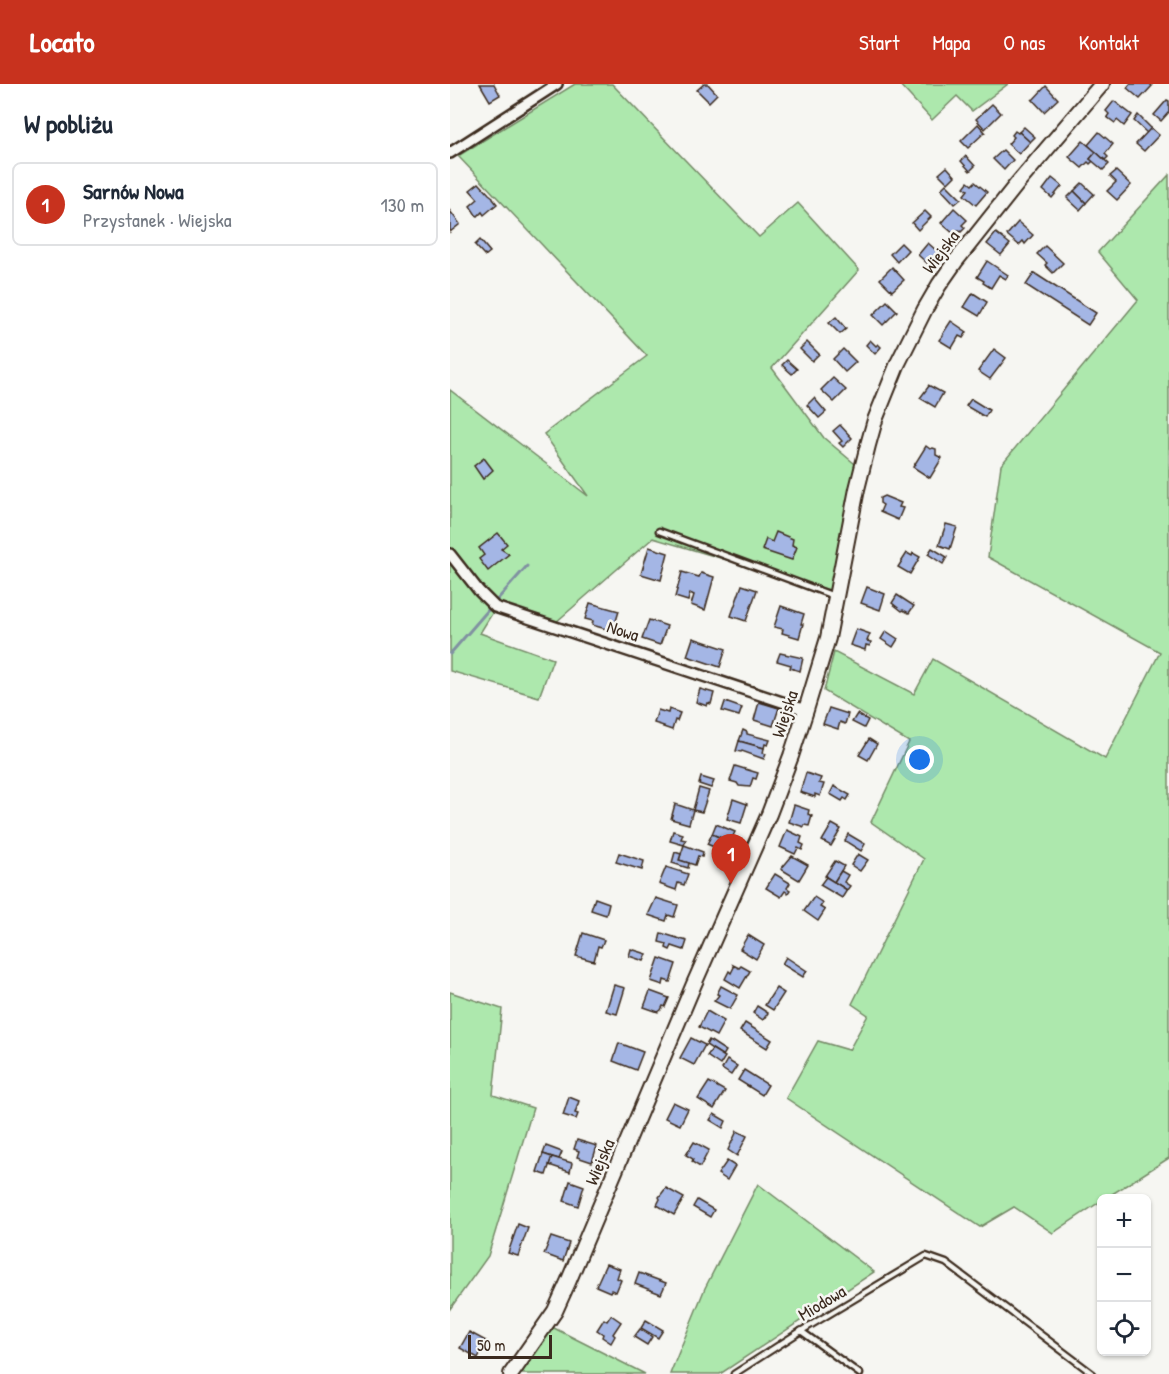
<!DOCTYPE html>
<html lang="pl">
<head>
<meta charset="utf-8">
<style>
  :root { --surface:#fff; --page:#f2f2f3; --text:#1f2937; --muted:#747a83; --line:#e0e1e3; --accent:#c8321e }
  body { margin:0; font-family:"Patrick Hand",sans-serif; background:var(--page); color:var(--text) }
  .controls { position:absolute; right:18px; bottom:18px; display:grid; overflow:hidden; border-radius:9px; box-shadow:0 2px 4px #0004 }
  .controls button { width:54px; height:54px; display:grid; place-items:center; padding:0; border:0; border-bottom:2px solid var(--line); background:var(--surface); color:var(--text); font:30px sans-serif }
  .scale { position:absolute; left:18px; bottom:15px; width:84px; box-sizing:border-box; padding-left:6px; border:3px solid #3b2a1e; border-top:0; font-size:16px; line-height:21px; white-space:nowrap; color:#3b2a1e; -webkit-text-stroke:4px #f6f6f2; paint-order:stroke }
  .you { position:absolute; left:470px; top:676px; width:21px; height:21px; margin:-15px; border:4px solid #fff; border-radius:50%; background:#1a73e8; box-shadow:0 0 0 9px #1a73e833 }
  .badge { display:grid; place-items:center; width:39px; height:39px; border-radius:50%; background:var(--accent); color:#fff; font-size:20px; font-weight:700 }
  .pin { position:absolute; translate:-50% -50px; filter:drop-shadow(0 2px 3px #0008) }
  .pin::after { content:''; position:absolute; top:32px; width:21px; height:18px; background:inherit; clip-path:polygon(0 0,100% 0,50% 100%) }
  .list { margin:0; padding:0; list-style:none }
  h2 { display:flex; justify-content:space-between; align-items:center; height:78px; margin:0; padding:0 24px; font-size:26px }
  h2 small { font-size:20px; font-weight:400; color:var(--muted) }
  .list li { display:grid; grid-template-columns:39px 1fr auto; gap:18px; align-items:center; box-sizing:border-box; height:84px; margin:0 12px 12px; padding:0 12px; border:2px solid var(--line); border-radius:9px }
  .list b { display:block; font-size:22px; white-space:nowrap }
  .list p { margin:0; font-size:20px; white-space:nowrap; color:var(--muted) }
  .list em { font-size:20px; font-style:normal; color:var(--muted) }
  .icon { flex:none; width:33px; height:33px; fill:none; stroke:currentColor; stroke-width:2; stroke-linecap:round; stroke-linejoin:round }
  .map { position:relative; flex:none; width:719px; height:1290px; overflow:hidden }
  header { display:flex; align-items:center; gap:36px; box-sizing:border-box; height:84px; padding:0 30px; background:var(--accent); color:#fff }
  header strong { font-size:28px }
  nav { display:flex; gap:33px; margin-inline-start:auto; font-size:21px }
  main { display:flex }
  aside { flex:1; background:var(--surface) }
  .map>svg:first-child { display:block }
</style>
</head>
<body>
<header>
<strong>Locato</strong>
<nav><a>Start</a><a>Mapa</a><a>O nas</a><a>Kontakt</a></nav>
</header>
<main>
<aside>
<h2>W pobliżu<small></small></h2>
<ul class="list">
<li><span class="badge">1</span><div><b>Sarnów Nowa</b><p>Przystanek · Wiejska</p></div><em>130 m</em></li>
</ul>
</aside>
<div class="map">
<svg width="719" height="1290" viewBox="0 0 719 1290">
  <rect width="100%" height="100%" fill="#f6f6f2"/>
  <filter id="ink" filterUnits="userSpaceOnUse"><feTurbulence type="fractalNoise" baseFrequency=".0167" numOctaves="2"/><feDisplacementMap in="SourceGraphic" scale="12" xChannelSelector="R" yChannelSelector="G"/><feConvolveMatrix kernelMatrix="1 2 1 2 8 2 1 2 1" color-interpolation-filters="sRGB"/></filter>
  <g filter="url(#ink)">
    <g fill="#ade8ad" stroke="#748966" stroke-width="1.5">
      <polygon points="125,0 162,0 309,153 348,119 409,186 322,284 374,354 405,380 391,467 379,506 203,454 98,545 43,528 30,549 103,575 89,613 0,587 0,306 138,412 94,350 197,272 8,72"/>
      <polygon points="449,0 558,0 522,27 507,12 482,36"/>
      <polygon points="719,91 719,1074 656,1114 652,1114 651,1117 603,1149 564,1123 530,1143 336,1014 368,957 399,966 418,931 402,920 474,775 421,738 459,658 374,607 384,568 464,610 483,575 655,675 710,568 538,473 551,381 688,216 648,168"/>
      <polygon points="0,908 52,925 43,1011 83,1024 38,1172 0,1225"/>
      <polygon points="308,1100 424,1188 270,1290 220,1290 255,1204"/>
      <polygon points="100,1242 195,1290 68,1290"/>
    </g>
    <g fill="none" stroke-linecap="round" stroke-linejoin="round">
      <g stroke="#8091a1" stroke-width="3">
        <polyline points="46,517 77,482"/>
        <polyline points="0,570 39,525"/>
      </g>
    </g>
    <g fill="#a4b6e5" stroke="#3b2a1e" stroke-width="1.5">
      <polygon points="30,0 44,0 50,11 40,17"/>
      <polygon points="254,0 258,0 267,10 259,18 247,6"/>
      <polygon points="680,0 700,0 702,2 690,15 677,4"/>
      <polygon points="596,2 608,15 594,28 582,15 583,16"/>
      <polygon points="717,16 719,17 719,28 711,37 704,31"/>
      <polygon points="664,17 682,31 674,42 667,36 665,39 657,33 659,30 656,27"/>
      <polygon points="542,20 551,29 535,45 526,35"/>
      <polygon points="688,31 701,44 697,49 684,37"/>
      <polygon points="528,40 535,48 518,64 511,57"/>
      <polygon points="574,43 585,53 580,58 569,48"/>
      <polygon points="701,44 709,51 694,67 686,60"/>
      <polygon points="565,47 568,49 569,48 580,58 569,70 558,60 564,53 562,51"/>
      <polygon points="649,48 663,60 655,70 658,73 655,76 638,61"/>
      <polygon points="633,57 646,68 640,75 643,77 640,80 638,78 632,84 619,73"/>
      <polygon points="553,66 563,76 554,86 543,75"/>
      <polygon points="646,68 659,80 653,86 640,75"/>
      <polygon points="516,72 525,82 520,87 511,77"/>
      <polygon points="497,83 505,92 498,99 489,90"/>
      <polygon points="666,87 681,101 667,116 657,107 666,98 660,92"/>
      <polygon points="602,94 612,102 602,114 593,106"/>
      <polygon points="518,98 522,101 525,98 537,108 526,121 514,111 518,106 514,103"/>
      <polygon points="29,99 39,110 43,113 43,115 47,120 34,131 32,128 28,132 26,131 20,122 28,115 20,106"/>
      <polygon points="632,99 644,110 636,119 624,107"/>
      <polygon points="496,100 511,115 505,120 491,105"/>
      <polygon points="624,107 636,119 630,126 617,114"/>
      <polygon points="504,124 517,136 512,141 515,144 511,148 508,146 504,150 491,139"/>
      <polygon points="0,127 10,140 0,148"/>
      <polygon points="475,127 481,133 468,146 462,139"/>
      <polygon points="568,138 583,151 575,160 573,157 569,161 557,151"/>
      <polygon points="546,149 560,160 551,171 537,160"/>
      <polygon points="30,156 40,168 35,172 25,161"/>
      <polygon points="451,159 458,166 447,178 440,170"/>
      <polygon points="478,159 488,168 478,180 468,171"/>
      <polygon points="595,162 613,179 603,189 595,181 597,179 587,170"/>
      <polygon points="537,177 558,191 556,195 549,191 541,204 533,199 534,197 527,193"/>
      <polygon points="442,183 454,196 442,207 430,195"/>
      <polygon points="584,189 646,229 638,241 576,201"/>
      <polygon points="523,209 537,218 529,232 514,223"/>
      <polygon points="437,217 447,227 433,241 423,231"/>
      <polygon points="386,233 396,245 390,250 379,239"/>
      <polygon points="501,237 517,248 513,254 509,252 502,264 489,256 493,251 492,251"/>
      <polygon points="420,256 426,262 428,260 431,263 425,270 416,261"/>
      <polygon points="357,258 369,270 362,277 350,265"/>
      <polygon points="393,265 406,278 395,288 383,275"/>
      <polygon points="544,265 556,274 540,295 528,287"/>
      <polygon points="337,276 347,285 342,290 332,281"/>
      <polygon points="383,294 396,306 384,318 371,306"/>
      <polygon points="478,301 493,309 485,323 470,314 479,302"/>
      <polygon points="364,314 376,328 369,334 357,321"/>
      <polygon points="521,315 539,326 535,333 516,322"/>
      <polygon points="390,341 402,354 393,363 389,359 392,357 383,347"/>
      <polygon points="476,362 480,365 483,364 486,365 486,371 492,374 480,394 463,383"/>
      <polygon points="34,374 43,386 33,395 24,382"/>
      <polygon points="434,412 451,419 449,423 453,424 448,436 430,428 433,421 430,419 430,414"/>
      <polygon points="496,440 507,443 500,465 489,461"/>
      <polygon points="326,448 343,455 342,461 347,463 342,476 312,466 316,455 322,458"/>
      <polygon points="48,449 57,460 51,465 59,470 38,487 29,475 34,471 29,464"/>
      <polygon points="199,463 218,469 211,496 191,490"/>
      <polygon points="482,464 497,473 493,480 478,470"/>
      <polygon points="457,469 462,472 463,469 470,473 460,490 448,483"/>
      <polygon points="232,488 249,493 251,489 264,493 255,526 241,521 244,511 240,509 238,517 225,513"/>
      <polygon points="292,501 307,506 296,537 281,532"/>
      <polygon points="417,503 435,510 430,526 411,519"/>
      <polygon points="447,511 464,522 459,529 453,526 452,527 442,519"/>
      <polygon points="140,519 169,527 163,547 142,541 143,537 135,535"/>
      <polygon points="331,522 354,530 351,540 353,540 349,554 332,549 333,545 324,543"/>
      <polygon points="199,536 217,542 210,561 192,555"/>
      <polygon points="406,545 420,550 417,557 421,558 420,562 416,561 415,566 400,561"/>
      <polygon points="436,547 448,555 443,563 431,555"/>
      <polygon points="243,554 276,565 270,583 237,572"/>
      <polygon points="330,569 353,574 350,587 340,584 341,581 327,577"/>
      <polygon points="250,605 264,609 261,620 258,619 257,622 246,618"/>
      <polygon points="275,618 292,624 289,632 272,627"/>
      <polygon points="309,618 329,624 323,642 304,636"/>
      <polygon points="379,624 398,630 395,640 390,638 388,645 373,640"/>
      <polygon points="219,625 230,629 227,637 225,636 222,646 213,643 214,642 204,639 208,626 218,629"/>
      <polygon points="407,630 418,636 414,644 402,638"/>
      <polygon points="293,646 297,648 297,650 320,656 318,661 315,660 314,664 289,657"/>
      <polygon points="419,655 427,660 418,676 409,671"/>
      <polygon points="289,657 314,664 313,669 316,670 314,675 292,667 291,668 286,667"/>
      <polygon points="285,682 308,689 306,695 303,694 300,703 289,702 287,699 280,697"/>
      <polygon points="356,689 371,694 369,699 374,700 370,712 365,710 365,713 350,708"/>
      <polygon points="251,693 264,697 261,704 249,700"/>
      <polygon points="384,702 400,711 397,716 394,714 392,717 380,710"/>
      <polygon points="249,704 259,707 252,728 243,726"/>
      <polygon points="283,715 297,720 291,739 277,735"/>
      <polygon points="225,720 243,726 239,740 221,735"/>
      <polygon points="344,721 359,726 358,730 362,732 359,742 354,741 354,743 339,738"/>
      <polygon points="266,740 285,748 280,758 262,750"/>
      <polygon points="382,740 391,745 381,762 372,757"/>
      <polygon points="337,746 352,753 350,759 354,761 352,766 348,764 345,770 330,763"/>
      <polygon points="223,747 233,750 231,755 236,756 234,761 220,757"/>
      <polygon points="262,750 280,758 276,768 257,760"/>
      <polygon points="398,750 415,760 411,767 395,757"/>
      <polygon points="234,761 253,768 252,773 248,772 245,781 229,776"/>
      <polygon points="225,768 231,770 229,776 239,779 238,784 222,779"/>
      <polygon points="169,769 194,777 192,786 166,778"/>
      <polygon points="408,770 418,776 410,787 401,781"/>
      <polygon points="342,772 358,781 349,796 331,785"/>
      <polygon points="385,777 394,782 384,798 375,792"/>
      <polygon points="216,783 238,790 234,801 228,799 226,806 209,800"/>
      <polygon points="391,787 398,791 394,798 400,802 397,806 384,798"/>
      <polygon points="325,790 340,799 337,804 340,806 338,809 335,807 331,813 316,804"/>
      <polygon points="376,793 397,806 392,814 370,801"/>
      <polygon points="364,813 373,819 370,823 375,826 368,837 354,827"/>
      <polygon points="145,814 159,819 156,831 141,826"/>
      <polygon points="206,814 228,821 224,833 218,831 216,837 198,831"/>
      <polygon points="133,849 154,856 151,863 148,862 144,877 126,872"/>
      <polygon points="211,849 237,857 234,866 222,862 220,866 216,864 217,860 209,858"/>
      <polygon points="298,851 314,861 306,875 290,865"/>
      <polygon points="181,865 197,870 194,877 179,872"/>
      <polygon points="336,873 357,887 353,893 332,880"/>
      <polygon points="209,874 226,880 220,898 214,896 213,901 201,897"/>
      <polygon points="283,881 289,884 291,882 300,887 290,904 275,895 279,887 281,889 284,883"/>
      <polygon points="164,901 175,904 167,930 156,927"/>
      <polygon points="271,902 288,911 280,925 264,917 265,916 269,911 267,910"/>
      <polygon points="326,904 334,909 323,926 315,921"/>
      <polygon points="200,907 219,914 215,923 213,922 211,926 208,928 194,923"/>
      <polygon points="307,922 318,929 313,936 303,929"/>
      <polygon points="257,927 274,937 266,952 249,943"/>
      <polygon points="295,939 322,956 317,964 290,947"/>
      <polygon points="241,954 255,961 244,981 230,974"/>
      <polygon points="259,956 276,967 273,972 256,961"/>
      <polygon points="169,959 193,968 186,986 163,977"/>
      <polygon points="262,965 275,973 270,981 257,972"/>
      <polygon points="277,976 287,982 281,991 272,985"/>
      <polygon points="294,986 318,1001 312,1011 288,996"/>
      <polygon points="259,998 275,1007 264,1025 248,1015"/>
      <polygon points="119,1013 129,1017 125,1029 128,1030 126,1035 113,1031"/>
      <polygon points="223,1018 238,1025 230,1041 215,1034"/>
      <polygon points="264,1030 276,1037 273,1044 260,1036"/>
      <polygon points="287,1047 297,1052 287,1072 278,1066"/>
      <polygon points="127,1056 147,1062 142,1078 127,1073 129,1067 124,1065"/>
      <polygon points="244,1058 259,1066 250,1083 242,1078 243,1075 236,1071"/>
      <polygon points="96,1062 112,1068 109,1075 93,1070"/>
      <polygon points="93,1070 102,1073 96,1091 87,1088"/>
      <polygon points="102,1073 122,1079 120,1088 99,1081"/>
      <polygon points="277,1077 285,1082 277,1096 268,1090"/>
      <polygon points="120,1097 134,1102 128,1122 114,1117"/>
      <polygon points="216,1104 234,1114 224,1131 207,1121 210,1115 209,1113"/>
      <polygon points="247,1116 264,1126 260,1133 243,1123"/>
      <polygon points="68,1140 78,1144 68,1172 58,1169"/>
      <polygon points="101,1153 119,1159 113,1177 94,1170"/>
      <polygon points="156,1180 170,1185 167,1194 171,1196 166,1208 161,1206 160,1208 146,1202"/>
      <polygon points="189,1189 216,1199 211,1210 185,1200"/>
      <polygon points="161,1231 171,1238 163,1250 165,1252 161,1259 152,1253 153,1250 147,1246 154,1235 157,1237"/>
      <polygon points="196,1236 213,1246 208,1254 191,1244"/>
      <polygon points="190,1245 202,1253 197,1261 184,1253"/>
      <polygon points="19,1248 36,1257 28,1274 10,1264"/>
    </g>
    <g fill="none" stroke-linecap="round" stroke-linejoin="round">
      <g stroke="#3b2a1e" stroke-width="9">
        <g id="lane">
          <polyline points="209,447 384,512"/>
          <polyline points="351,1247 410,1290"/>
          <polyline points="284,1290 351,1247 476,1172 496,1179 643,1290"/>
        </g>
      </g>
      <g stroke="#3b2a1e" stroke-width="14">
        <g id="street">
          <polyline points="0,69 107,0"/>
          <polyline points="0,470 29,507 45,523 356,626"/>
        </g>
      </g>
      <g stroke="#3b2a1e" stroke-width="18">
        <polyline id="secondary" points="61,1290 105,1227 119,1196 244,900 319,730 341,672 356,626 378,554 407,405 418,361 425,336 448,279 475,225 489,201 505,178 567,100 652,0"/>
      </g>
      <use href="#lane" stroke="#f6f6f2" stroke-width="4.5"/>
      <use href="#street" stroke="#f6f6f2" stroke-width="9"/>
      <use href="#secondary" stroke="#f6f6f2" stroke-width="14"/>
    </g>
  </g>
  <g text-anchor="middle" stroke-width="5" stroke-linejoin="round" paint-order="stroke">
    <g font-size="18" fill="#3b2a1e" stroke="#f6f6f2">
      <text transform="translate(491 168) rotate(-53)" y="6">Wiejska</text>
      <text transform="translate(173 547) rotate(18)" y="6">Nowa</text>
      <text transform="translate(335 630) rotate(-72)" y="6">Wiejska</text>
      <text transform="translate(150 1078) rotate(-67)" y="6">Wiejska</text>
      <text transform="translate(372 1219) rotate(-31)" y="6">Miodowa</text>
    </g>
  </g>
</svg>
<div class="controls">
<button>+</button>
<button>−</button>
<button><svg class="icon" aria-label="locate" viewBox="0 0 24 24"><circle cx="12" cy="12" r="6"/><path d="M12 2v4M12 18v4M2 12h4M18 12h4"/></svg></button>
</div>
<div class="scale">50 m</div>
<div class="you"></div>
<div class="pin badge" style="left:281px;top:800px">1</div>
</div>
</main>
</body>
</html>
